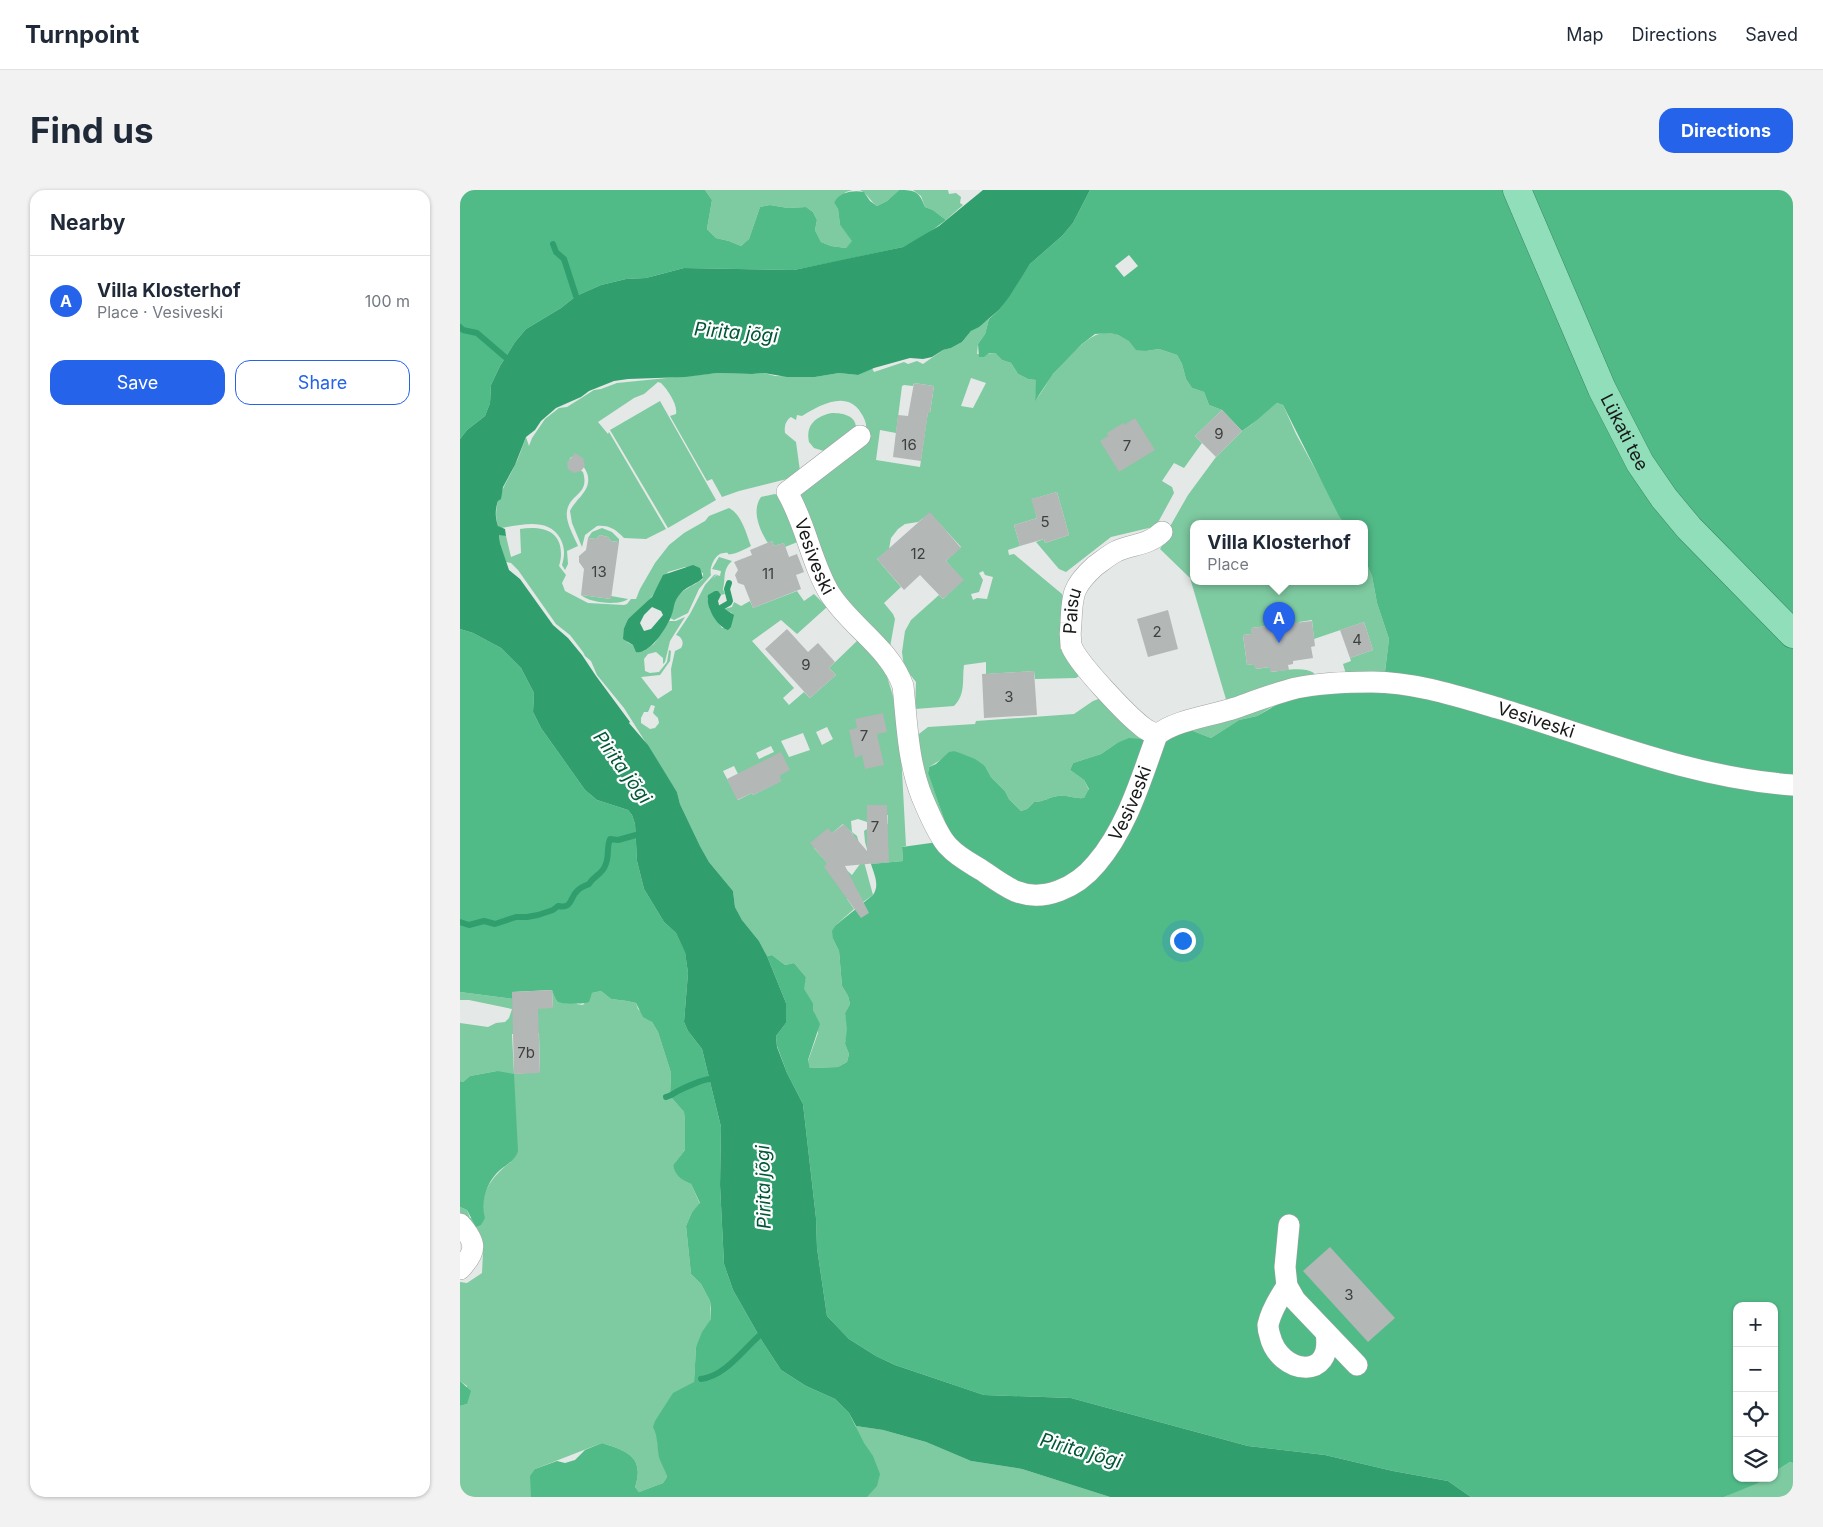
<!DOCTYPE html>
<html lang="en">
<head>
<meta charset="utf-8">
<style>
  :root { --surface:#fff; --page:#f2f2f3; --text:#1f2937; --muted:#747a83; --line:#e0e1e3; --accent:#2563eb }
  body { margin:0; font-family:Inter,sans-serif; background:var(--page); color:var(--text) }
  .controls { position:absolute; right:15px; bottom:15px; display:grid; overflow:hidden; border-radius:10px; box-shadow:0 1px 4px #0004 }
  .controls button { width:45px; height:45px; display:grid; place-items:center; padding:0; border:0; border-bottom:1px solid var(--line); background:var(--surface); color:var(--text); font:25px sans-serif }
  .you { position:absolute; left:722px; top:750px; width:18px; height:18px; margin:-12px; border:4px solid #fff; border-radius:50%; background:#1a73e8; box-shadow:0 0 0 8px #1a73e833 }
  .badge { display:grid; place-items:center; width:32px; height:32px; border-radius:50%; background:var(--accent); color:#fff; font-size:16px; font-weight:700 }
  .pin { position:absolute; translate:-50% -41px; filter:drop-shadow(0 1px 2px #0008) }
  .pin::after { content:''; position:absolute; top:26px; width:18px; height:15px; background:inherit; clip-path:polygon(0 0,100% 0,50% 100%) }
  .popup { position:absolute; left:730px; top:330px; width:178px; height:65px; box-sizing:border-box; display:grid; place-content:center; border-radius:10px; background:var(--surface); filter:drop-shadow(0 1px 4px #0005); font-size:16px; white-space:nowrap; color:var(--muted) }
  .popup b { font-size:19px; color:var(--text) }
  .popup::after { content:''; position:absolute; left:50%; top:100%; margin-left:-10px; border:10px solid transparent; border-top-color:var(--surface) }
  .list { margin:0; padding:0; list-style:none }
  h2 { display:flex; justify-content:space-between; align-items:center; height:65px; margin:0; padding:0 20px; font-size:21px }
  h2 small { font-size:16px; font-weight:400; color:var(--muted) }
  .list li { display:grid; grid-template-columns:32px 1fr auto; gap:15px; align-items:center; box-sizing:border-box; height:90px; padding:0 20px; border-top:1px solid var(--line) }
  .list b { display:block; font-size:19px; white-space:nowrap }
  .list p { margin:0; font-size:16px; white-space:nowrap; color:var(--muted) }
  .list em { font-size:16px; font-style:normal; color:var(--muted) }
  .actions { display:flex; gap:10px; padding:15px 20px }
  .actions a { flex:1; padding:11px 0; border:1px solid var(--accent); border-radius:15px; text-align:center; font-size:18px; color:var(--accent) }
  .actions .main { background:var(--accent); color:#fff }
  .icon { flex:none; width:28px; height:28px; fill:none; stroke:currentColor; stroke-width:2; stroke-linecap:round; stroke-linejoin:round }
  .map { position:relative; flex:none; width:1333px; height:1307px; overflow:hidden; border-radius:15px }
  header { display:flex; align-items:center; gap:30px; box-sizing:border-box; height:70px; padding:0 25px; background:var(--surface); border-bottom:1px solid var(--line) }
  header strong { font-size:24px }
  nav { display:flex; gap:28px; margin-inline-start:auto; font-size:18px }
  .intro { display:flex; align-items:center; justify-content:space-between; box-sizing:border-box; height:120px; padding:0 30px }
  h1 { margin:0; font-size:35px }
  .button { padding:12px 22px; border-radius:15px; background:var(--accent); color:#fff; font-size:18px; font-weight:700 }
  main { display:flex; gap:30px; padding:0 30px }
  aside { flex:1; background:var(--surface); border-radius:15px; box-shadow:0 1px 4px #0004 }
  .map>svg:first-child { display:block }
</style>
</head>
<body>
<header>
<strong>Turnpoint</strong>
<nav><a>Map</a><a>Directions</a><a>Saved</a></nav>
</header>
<div class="intro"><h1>Find us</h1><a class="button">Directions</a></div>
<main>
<aside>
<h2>Nearby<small></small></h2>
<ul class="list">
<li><span class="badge">A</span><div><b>Villa Klosterhof</b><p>Place · Vesiveski</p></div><em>100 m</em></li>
</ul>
<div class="actions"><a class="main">Save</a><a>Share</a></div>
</aside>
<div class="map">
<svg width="1333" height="1307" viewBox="0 0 1333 1307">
  <rect width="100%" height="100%" fill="#e4e8e6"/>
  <g fill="#7ecaa1" fill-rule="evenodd">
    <polygon points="245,0 392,0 386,2 374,13 378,19 380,35 393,51 386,58 371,56 361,52 355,40 357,30 353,22 346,17 328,18 310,15 300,17 289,49 281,56 269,51 256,48 247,39 252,10"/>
    <path d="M 400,0 L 439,0 L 427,11 L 417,16 C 411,12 407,3 400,0 Z"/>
    <polygon points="453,0 488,0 489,4 496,3 501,7 500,13 503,15 486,30 473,20 465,17 461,6"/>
    <path d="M 529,129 L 525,144 L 518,154 L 517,164 L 535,163 L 542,170 L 551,173 L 558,184 L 568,189 L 577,190 L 575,210 C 583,202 587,192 593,184 C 600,176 608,169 615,161 C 644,132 655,142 686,161 L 699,159 L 717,165 L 722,174 L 726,189 L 732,198 L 744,202 L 749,215 L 762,220 L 735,246 L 742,253 L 724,278 L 714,273 L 702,291 L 712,297 L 714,303 L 695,338 L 693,337 L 651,347 L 606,382 L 599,379 L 576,352 L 584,349 L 585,353 L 609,345 L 597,302 L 572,309 L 577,328 L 554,335 L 560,356 L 548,360 L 549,365 L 554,364 L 602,404 L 607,418 L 600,458 L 620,483 L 619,486 L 616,488 L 575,489 L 574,481 L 526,484 L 526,472 L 504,475 C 502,490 506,504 494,516 L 455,519 L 456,492 L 444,477 L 442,462 L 445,441 L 451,430 L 479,405 L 483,409 L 503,390 L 486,371 L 501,357 L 470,323 L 458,332 L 445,334 L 438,339 L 431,348 L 429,359 L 417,369 L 441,397 L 424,413 L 433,424 L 435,429 L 430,457 L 377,402 L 338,307 L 406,241 C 407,234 405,229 401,223 C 387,199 358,216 342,226 L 337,225 L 336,230 L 331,227 C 326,230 324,236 325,243 L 336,252 L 340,281 L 335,287 L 279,301 L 262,307 L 252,289 L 247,291 L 210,226 L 216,224 C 218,215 208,200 201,193 L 198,192 L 184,204 L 174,208 L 138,232 L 148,244 L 149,242 L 206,339 L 186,349 L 164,348 C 156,340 150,335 137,336 L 125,345 L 122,357 L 112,333 L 110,321 C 116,308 133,300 127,283 C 125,278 120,272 117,266 L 111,267 L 108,273 L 123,282 C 130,305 110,303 107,321 C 105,332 114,346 118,356 L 107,361 L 108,374 L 105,380 L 102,375 C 105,365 105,357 100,348 C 88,327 61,335 41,338 L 38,336 C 31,315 45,296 54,277 C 59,268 62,257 66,247 L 69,256 L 72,248 L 85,229 L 99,218 L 107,217 L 134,200 L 141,199 L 157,193 L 257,183 L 292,184 L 304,183 L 315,186 L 355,187 L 379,183 L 398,185 L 412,178 L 414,182 L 444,172 L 448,174 L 457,171 L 463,174 L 483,160 L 491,158 L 502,152 L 511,141 ZM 511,188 L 526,193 L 513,218 L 501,216 ZM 454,193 L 474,196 L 470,223 L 468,223 L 467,228 L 460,277 L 416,270 L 420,240 L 436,243 L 442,196 L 444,195 L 453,196 ZM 523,381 L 525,385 L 533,387 L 527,409 L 517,408 L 513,410 L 511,404 L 519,402 L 523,390 L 519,383 Z"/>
    <polygon points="200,211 256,310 208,338 150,240"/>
    <path d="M 817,213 L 823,215 L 836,244 L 885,334 L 734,334 L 734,392 L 904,392 L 904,368 L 912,386 L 917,413 L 929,449 L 924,489 L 886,484 L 883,474 L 891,471 L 890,468 L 913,460 L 904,432 L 854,449 L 852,430 L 839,432 L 839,437 L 808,436 L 791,438 L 791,444 L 783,445 L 787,475 L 794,474 L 796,479 L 810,477 L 811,482 C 823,481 843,476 854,483 L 855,489 L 768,516 L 730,388 L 700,359 L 705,351 L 704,347 L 728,305 L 756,267 L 782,241 L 791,235 L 804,222 Z"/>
    <path d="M 372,223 C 384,223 397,226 396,240 L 367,262 L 354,258 L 349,252 C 345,234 357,226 372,223 Z"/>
    <path d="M 315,304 L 321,307 L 340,351 L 325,357 L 324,353 L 314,356 L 312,351 L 308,353 C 300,341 291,321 301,307 Z"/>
    <path d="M 269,318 C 282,325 286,343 291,356 C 285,359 278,363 272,364 C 264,365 272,362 264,363 C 255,363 249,378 251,385 L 239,399 L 228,423 L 214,430 L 210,428 C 213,423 212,418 214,412 C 221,399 232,397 243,389 L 243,383 L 225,377 L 208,382 L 188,412 L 168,429 L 164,438 L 167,452 L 184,461 L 194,454 L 209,431 L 216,431 L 225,427 L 210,451 L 205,472 L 203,474 L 203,468 L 196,462 L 188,464 L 184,469 L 185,481 L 190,483 L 199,482 L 207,472 L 209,460 L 211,461 L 210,471 L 200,485 L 181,487 L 198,509 L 212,500 L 211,479 L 215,461 L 221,458 C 225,452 221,446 216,445 L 230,424 L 245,395 L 254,385 L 257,384 L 252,389 L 257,385 L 260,386 L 261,381 L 252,379 L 259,367 L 272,371 C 262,380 266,388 263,399 L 265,404 L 247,408 L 250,420 L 262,438 L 271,437 L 272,423 L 264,419 L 272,417 L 274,412 L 281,416 L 290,411 L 293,418 L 337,401 L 344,411 L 354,404 L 367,417 L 337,444 L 321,430 L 292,451 L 334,498 L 323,508 L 329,515 L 344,502 L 350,508 L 376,485 L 369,478 L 398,450 L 425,480 L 433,506 L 438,506 L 446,656 L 442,657 L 443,671 L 411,674 L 405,652 L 404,641 L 407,639 L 408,655 L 422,635 L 428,634 L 428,625 L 422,625 L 421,615 L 407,615 L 407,632 L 398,629 L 391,631 L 392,642 L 397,646 L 413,705 L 403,712 L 398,702 L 387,709 L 394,719 L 376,735 L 373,749 L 379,761 L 382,796 L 388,806 L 390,814 L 385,823 L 388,839 L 385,854 L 389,864 L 387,872 L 378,877 L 350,878 L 348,871 L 358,843 L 353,820 L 353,813 L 343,799 L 346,787 L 334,773 L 325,775 L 312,765 L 307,766 L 299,751 L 282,730 L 275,717 L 273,701 L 249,672 L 240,656 L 220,614 L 217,602 L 164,518 L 137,485 L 131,471 L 125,466 L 123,462 L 110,445 L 96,434 L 58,380 L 51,373 L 46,372 L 40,353 L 39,344 L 46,346 L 51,367 L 61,363 L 60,339 C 80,336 101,339 101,364 C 101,369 100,372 99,376 L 106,385 L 102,393 L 105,401 L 128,413 L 164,415 L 167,414 L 171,409 L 176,409 L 180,399 L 195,373 L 209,355 L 224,343 L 245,331 L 249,326 ZM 191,515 L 195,516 L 193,523 L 198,528 L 199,533 L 195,538 L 190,539 L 181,533 L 181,528 L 184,522 L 188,522 ZM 367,537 L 373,549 L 362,555 L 356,542 ZM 343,543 L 350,560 L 329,567 L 321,551 ZM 311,556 L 314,562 L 299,569 L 296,563 ZM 274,576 L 278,584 L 319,586 L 321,591 L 293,605 L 292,603 L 278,610 L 263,581 ZM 383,634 L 393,644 L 400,674 L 392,685 L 377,671 L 370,676 L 354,658 Z"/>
    <polygon points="142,338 152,342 159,349 159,352 151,351 148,347 140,345 136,349 128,348 132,342"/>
    <path d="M 121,405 L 151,409 L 151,406 L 168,409 C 159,416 130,413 121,405 Z"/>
    <path d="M 641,508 L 682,549 L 657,553 L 641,564 L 613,573 L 610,580 L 624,590 L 629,600 L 624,608 C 615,609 608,605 598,606 C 590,607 583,612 574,612 L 567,619 L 561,621 L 549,609 L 545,601 L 531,587 L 525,576 L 495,561 L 469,577 L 468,582 L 485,632 L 469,601 L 455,547 L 468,537 L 515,534 L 516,531 L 614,524 L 633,511 Z"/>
    <polygon points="823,510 797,526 779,530 751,548 728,539"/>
    <path d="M 92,800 L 97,811 L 123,815 L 132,803 L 141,801 L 151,809 L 167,811 L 176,813 L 178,819 L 192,832 L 198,842 L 211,883 L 210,906 L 224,922 L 225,932 L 225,960 L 213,975 C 216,986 222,990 231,994 L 240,1014 L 232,1022 L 226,1036 L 231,1084 L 241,1094 L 250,1111 L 251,1129 L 236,1157 L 234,1193 L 197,1244 C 197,1262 203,1270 207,1287 L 203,1293 L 179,1302 L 175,1297 C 185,1267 167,1261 142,1253 L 75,1279 L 75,1307 L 0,1307 L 0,1216 L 7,1214 L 7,1196 L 0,1191 L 0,1092 L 7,1093 L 22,1083 L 23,1062 L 0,1026 L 0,1017 L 7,1020 L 10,1028 L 24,1028 C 18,1004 33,985 51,972 L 37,881 L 10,886 L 3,892 L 0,891 L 0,833 L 28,837 L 36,833 L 45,832 L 49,828 L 52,819 L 9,810 L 0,810 L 0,802 L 53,809 L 93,818 ZM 79,843 L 80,882 L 54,884 L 52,844 Z"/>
    <polygon points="396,1236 423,1240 466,1252 511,1271 562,1279 650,1307 359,1307"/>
    <path d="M 1330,1272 L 1333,1273 L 1333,1307 L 1264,1307 C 1278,1301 1300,1288 1314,1288 L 1314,1282 Z"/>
  </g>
  <g fill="#51bb88" fill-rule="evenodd">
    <path d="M 0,0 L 245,0 L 252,10 L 247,39 L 256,48 L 269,51 L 281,56 L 289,49 L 300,17 L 310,15 L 328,18 L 346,17 L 353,22 L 357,30 L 355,40 L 361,52 L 371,56 L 386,58 L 392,51 L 380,35 L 378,19 L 374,13 C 379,2 393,0 404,2 L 410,11 L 417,16 L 427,11 L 439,0 C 455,0 459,1 465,17 L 473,20 L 486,30 L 467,44 L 443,57 L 379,71 L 334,80 L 224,78 L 186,88 L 166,89 L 141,95 L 116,106 L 101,118 L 66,139 L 55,152 L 40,176 L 31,195 L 30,213 L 25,226 L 7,240 L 0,249 Z"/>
    <path d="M 630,0 L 1333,0 L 1333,1273 L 1330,1272 L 1314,1282 L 1314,1116 L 1277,1116 L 1277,1288 L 1305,1288 L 1298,1293 L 1264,1307 L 1011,1307 L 988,1291 L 933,1281 L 865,1265 L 788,1256 L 611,1208 L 524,1205 L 435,1175 L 416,1166 L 389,1149 L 367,1126 L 357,1058 L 356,1028 L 343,914 L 327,883 L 317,856 L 316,846 L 326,833 L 326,813 L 307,766 L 312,765 L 325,775 L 334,773 L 346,787 L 344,799 L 353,813 L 353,820 L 360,834 L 348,870 L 350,878 L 378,877 L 387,872 L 389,864 L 385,854 L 387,839 L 385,823 L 390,814 L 388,806 L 382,796 L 379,761 L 373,749 L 372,741 L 376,735 L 413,705 C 420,695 414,684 411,674 L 443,671 L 442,657 L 478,652 L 485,632 L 468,583 L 469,577 L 476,574 L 489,562 L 495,561 L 515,569 L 525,576 L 531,587 L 545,601 L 549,609 L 561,621 L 567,619 L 574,612 C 583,612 590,607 598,606 C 608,605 615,609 624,608 L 629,599 L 624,590 L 610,580 L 613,573 L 641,564 L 657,553 L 669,548 L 682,549 L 728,539 L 751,548 L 779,530 L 797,526 L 839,502 L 923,498 L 929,449 L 917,413 L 912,386 L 904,368 L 904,334 L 885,334 L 879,326 L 823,215 L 817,213 C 805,222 795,233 782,241 L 762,220 L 749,215 L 744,202 L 732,198 L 726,189 L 722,174 L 717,165 L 699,159 L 686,161 L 676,160 L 669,151 L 658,145 L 650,143 L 635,144 L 622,154 L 593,184 L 575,211 L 576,190 L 568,189 L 558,184 L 551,173 L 542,170 L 535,163 L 529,163 L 524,167 L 519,167 L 518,154 L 525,144 L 529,129 L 539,120 L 570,74 L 602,46 L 613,33 ZM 669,65 L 678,76 L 664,87 L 655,76 Z"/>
    <path d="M 0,439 L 13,443 L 41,458 L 61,478 L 74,503 L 73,522 L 81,538 L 125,600 L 137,610 L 168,620 L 172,625 L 175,634 L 177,671 L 184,699 L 204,732 L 216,743 L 225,761 L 228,783 L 224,832 L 228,841 L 242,859 L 261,937 L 260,995 L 264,1074 L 273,1100 L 302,1151 L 321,1180 L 346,1196 L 375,1209 L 389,1223 L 404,1253 L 413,1266 L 420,1284 L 417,1296 L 407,1307 L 71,1307 L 70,1286 L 75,1279 L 97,1271 L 105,1273 L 115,1270 L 125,1260 L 142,1253 C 167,1261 185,1267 175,1297 L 179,1302 L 203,1293 L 207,1287 C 205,1279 201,1274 199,1267 C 197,1257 198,1246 193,1237 L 195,1231 L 213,1203 L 234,1192 L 236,1157 L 242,1142 L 251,1129 L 251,1119 L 250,1111 L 241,1094 L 231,1084 L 226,1036 L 232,1022 L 240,1013 L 231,994 C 222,990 215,986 213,975 L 225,960 L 225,932 L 224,922 L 210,906 L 211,883 L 198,842 L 192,832 L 183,827 L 176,813 L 167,811 L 151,809 L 141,801 L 132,803 L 129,812 C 125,814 101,815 97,811 C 95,808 93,803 92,800 L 52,802 L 53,809 L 0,802 Z"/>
    <path d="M 37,881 L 54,884 L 58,961 C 55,971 47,974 40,980 C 27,991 20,1012 25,1028 L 21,1035 L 16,1037 L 7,1020 L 0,1017 L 0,891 L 3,892 L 10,886 Z"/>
    <polygon points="0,1191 11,1201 7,1214 0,1216"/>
  </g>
  <g fill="#309f6d" fill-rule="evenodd">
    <path d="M 523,0 L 630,0 L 613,33 L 602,46 L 570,74 L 549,107 L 539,120 L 519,137 L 511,141 L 502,152 L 491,158 L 483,160 L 472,167 L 463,169 L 450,168 L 414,178 L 398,185 L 379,183 L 355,187 L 327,187 L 304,183 L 292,184 L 257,183 L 225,187 L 168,189 L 154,191 L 129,201 L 121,207 L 96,218 L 81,231 L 75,240 L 66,247 L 55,275 L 43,297 L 41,309 L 38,311 C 35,319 35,328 38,336 L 45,339 L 46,346 L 39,345 L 40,353 L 49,380 L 60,389 L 93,435 L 108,448 L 122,465 L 136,486 L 170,532 L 169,533 L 188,555 L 217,602 L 220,614 L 240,656 L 249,672 L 273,701 L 275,717 L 282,730 L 299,751 L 307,766 L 326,813 L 326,833 L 316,846 L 317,857 L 327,883 L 343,914 L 356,1028 L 357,1058 L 367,1126 L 389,1149 L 416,1166 L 435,1175 L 524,1205 L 611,1208 L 788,1256 L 865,1265 L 933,1281 L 988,1291 L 1011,1307 L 650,1307 L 562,1279 L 511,1271 L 466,1252 L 423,1240 L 396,1236 L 389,1223 L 375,1209 L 346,1196 L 321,1180 L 302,1151 L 273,1100 L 264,1074 L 260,995 L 261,937 L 242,859 L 228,841 L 224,832 L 228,783 L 225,762 L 216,743 L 204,732 L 184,699 L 177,671 L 175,634 L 172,625 L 168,620 L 137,610 L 125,600 L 81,538 L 73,522 L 74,503 L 61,478 L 41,458 L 13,443 L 0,439 L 0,249 L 7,240 L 25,226 L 30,213 L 31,195 L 40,176 L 55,152 L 66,139 L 101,118 L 116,106 L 141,95 L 166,89 L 186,88 L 224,78 L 334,80 L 443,57 L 479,36 Z"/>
    <path d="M 233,375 L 240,378 L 243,388 C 237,394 227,396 221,403 C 213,412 215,415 212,424 C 208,436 190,465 176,462 L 173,455 L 163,449 L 164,438 L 168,429 L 192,407 L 203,385 ZM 192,417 L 201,421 L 203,425 L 191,439 L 184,441 L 180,433 L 184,425 Z"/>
    <path d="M 255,401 L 258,401 L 261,405 L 258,411 L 259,415 L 274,425 L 271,437 L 268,440 C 257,437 245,416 248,405 Z"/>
  </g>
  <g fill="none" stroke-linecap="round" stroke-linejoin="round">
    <g stroke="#309f6d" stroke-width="6">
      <polyline points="93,54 96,62 104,69 116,106"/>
      <polyline points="0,137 3,140 17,143 45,167"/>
      <polyline points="262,417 269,413 270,411 267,399 269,393"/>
      <path d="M 0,732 L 9,735 L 24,731 L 35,734 L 56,727 L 67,727 L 78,725 L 93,720 L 98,716 C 113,719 109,708 118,700 C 121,697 125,696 129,694 C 134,686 142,684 145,676 C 150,666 146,659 150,649 L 158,650 L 176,645"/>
      <path d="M 206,907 C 212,906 215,902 220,900 C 226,897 244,889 250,889"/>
      <path d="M 241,1189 C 265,1186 282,1161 299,1146"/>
    </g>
  </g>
  <g fill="#b3b7b5">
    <polygon points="454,193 474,196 470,223 468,223 461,271 433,267 438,225 448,226"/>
    <polygon points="762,220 782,241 756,267 735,246"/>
    <polygon points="675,228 695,260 659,282 640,251 648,246 647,243 663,233 664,235"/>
    <polygon points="115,263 123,268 125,276 121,281 114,283 108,279 107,273"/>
    <polygon points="597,302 609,345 585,353 584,349 560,356 554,335 577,328 571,309"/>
    <polygon points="470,322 501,358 486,371 504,390 483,409 460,385 444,400 417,369"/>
    <polygon points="140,345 148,347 151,351 159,352 151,409 121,405 124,379 119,372 119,366 126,360 128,348 136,349"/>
    <polygon points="312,351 314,356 324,353 329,367 337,364 344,382 336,385 341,399 293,418 284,395 278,393 275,385 278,380 274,372 292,365 290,360"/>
    <polygon points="708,420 718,459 688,467 677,429"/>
    <polygon points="852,431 855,456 851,457 853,468 833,471 833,474 828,475 829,480 810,482 810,477 795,479 794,474 787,475 783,445 791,444 791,438"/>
    <polygon points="904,432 913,460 890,468 880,440"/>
    <polygon points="327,439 348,462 358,453 375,472 369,478 376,485 350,508 305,459"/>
    <polygon points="574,481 577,525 524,528 522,484"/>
    <polygon points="423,523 427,542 417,544 424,575 405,579 402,565 395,568 389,540 397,538 395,529"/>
    <polygon points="321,562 330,580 319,586 322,591 293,605 292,603 277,610 267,589"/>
    <polygon points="407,615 427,615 429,672 385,676 409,723 401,728 364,677 367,673 350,653 368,638 372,643 384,634 407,661"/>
    <polygon points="92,800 93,818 78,819 80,883 54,884 52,802"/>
    <polygon points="870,1057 935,1128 908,1152 843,1081"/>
  </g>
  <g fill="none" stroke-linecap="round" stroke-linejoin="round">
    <g stroke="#9fa3a0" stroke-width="22">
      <g id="minor">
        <path id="s1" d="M 400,246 L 327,302 C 346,334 351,373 370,404 C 391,437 430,458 443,496 C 447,534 448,572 462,607 C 467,619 480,649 489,657 C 498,667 512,674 523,681 C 533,688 544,696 555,701 C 584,713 617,697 636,674 C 667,638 681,589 697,545 C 715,530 751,526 775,518 C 795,511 816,503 836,498 C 860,493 887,492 912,492 C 955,492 1000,507 1041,519 C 1137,548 1232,588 1333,595"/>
        <path id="s2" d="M 697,545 C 693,543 688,541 684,538 C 669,527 616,472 611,455 C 610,448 610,440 611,433 C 612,404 613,396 635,376 C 642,371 649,365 657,361 C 673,354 689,355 702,342"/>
        <path d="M 0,1034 C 17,1053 17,1061 0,1079"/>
        <polyline points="829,1035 825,1077 827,1096 835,1110 897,1175"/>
        <path d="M 827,1096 C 819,1108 811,1121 808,1135 C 808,1138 809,1143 810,1146 C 819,1184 874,1192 866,1143"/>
      </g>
    </g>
    <g stroke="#378b64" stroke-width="29">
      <g id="major">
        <path id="s3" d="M 1057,0 L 1142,199 L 1180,273 L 1204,308 L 1229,338 L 1333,444"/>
      </g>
    </g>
    <use href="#minor" stroke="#fff" stroke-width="21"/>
    <use href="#major" stroke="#91deba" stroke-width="28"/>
  </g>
  <g text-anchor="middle" stroke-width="4.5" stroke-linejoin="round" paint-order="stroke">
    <g font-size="15" fill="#3f4040">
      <text x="759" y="249">9</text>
      <text x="449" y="260">16</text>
      <text x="667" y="261">7</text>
      <text x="585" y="337">5</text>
      <text x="458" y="369">12</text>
      <text x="139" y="387">13</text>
      <text x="308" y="389">11</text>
      <text x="697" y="447">2</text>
      <text x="897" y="455">4</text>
      <text x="346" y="480">9</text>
      <text x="549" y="512">3</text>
      <text x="404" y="551">7</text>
      <text x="415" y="642">7</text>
      <text x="66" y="868">7b</text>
      <text x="889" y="1110">3</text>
    </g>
    <g font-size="18" fill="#181919" stroke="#fff">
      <text dy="6" stroke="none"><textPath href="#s3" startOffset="265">Lükati tee</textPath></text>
      <text dy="6" stroke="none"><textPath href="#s1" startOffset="162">Vesiveski</textPath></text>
      <text dy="6" stroke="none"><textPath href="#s2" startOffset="160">Paisu</textPath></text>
      <text dy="6" stroke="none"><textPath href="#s1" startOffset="1198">Vesiveski</textPath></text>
      <text dy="6" stroke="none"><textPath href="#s1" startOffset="732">Vesiveski</textPath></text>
    </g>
    <g font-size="19" font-style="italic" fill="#005837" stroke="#fff">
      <text transform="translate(276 142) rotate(5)" y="7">Pirita jõgi</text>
      <text transform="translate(163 577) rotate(54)" y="7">Pirita jõgi</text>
      <text transform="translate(303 997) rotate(-91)" y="7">Pirita jõgi</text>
      <text transform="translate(621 1260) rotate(16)" y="7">Pirita jõgi</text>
    </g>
  </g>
</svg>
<div class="controls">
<button>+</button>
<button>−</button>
<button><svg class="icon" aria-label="locate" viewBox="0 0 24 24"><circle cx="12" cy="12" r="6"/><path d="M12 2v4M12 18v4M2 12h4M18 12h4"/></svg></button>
<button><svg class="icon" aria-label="layers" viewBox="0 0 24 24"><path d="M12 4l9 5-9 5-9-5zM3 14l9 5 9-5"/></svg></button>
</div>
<div class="you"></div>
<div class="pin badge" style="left:819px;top:453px">A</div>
<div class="popup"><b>Villa Klosterhof</b>Place</div>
</div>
</main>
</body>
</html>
